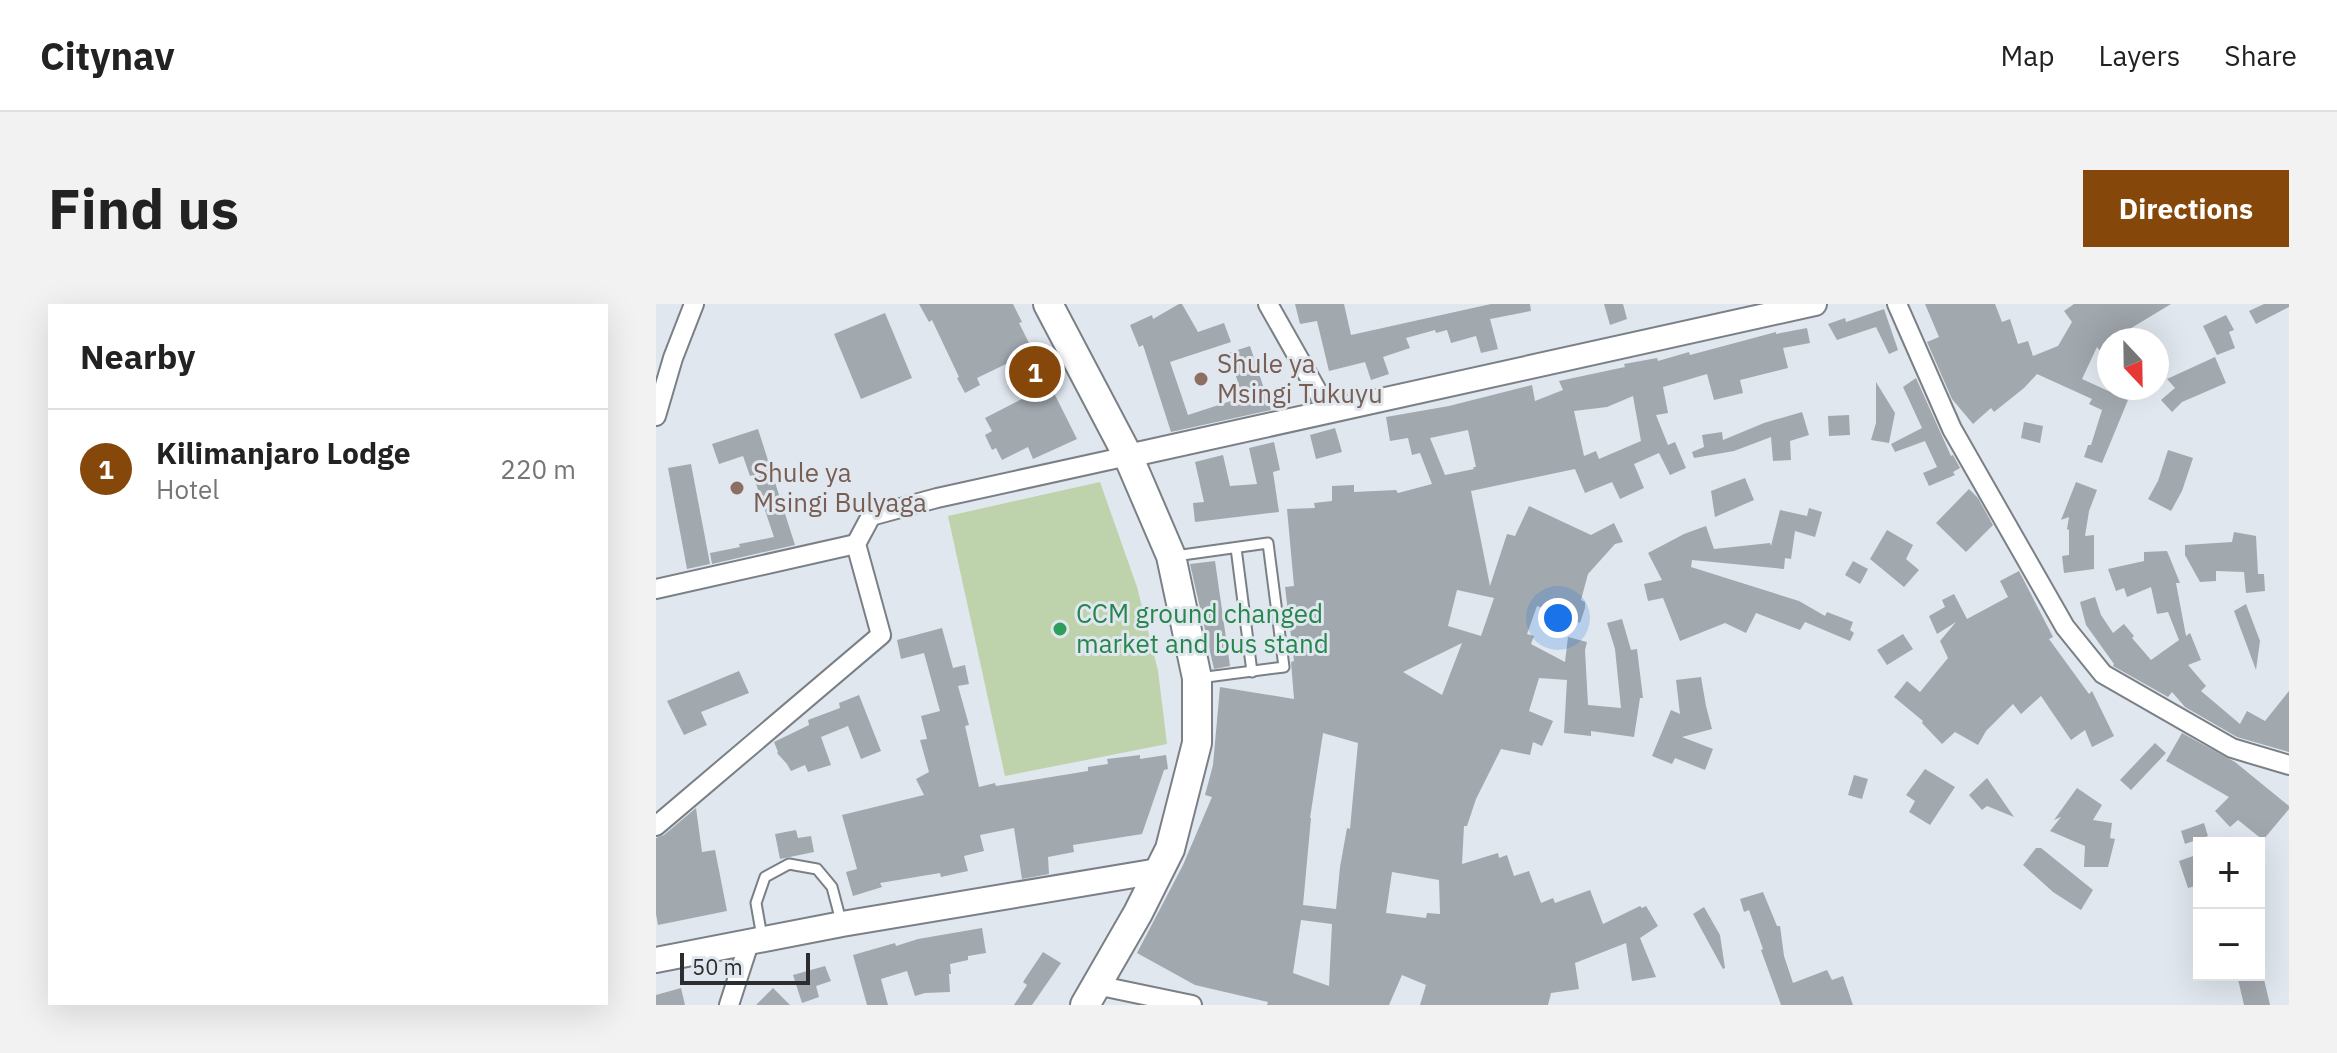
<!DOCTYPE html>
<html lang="en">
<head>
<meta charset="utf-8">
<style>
  :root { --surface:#fff; --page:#f2f2f2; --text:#222; --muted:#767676; --line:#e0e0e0; --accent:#85470a }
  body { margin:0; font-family:"IBM Plex Sans",sans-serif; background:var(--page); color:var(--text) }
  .controls { position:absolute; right:24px; bottom:24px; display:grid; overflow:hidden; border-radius:0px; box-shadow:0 8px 32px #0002 }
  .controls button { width:72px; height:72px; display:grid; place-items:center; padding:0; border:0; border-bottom:2px solid var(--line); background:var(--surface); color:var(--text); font:40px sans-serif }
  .compass { position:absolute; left:1441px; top:24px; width:72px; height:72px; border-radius:50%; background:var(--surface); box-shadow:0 8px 32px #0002; rotate:158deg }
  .scale { position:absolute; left:24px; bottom:20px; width:130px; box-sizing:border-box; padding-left:8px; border:4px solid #2b2d30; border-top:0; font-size:22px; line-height:28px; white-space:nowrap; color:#2b2d30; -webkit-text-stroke:6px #e0e7ee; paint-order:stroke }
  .you { position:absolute; left:902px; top:314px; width:28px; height:28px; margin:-20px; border:6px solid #fff; border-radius:50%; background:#1a73e8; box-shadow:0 0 0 12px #1a73e833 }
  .badge { display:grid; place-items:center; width:52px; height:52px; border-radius:50%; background:var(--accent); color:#fff; font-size:26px; font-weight:700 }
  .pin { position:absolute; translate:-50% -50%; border:4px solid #fff; box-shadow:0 2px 8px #0006 }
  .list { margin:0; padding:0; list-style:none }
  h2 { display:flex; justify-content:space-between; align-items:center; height:104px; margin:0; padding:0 32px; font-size:34px }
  h2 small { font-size:26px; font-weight:400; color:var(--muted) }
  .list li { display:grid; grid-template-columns:52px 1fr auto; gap:24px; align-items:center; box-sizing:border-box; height:120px; padding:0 32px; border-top:2px solid var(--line) }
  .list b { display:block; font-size:30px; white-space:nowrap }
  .list p { margin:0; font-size:26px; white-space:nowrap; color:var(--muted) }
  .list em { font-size:26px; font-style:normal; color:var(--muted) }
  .map { position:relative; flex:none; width:1633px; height:701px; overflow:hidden; border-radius:0px }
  header { display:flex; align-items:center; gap:48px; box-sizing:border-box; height:112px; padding:0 40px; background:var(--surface); border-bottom:2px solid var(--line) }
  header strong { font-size:38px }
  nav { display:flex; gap:44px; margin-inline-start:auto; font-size:28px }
  .intro { display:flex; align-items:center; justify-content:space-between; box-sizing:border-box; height:192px; padding:0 48px }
  h1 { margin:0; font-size:56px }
  .button { padding:20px 36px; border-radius:0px; background:var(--accent); color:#fff; font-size:28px; font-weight:700 }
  main { display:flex; gap:48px; padding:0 48px }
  aside { flex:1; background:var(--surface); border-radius:0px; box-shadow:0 8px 32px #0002 }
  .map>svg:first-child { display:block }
</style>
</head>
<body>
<header>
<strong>Citynav</strong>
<nav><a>Map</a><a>Layers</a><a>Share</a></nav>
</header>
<div class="intro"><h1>Find us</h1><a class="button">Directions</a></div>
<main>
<aside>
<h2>Nearby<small></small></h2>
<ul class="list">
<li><span class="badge">1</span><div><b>Kilimanjaro Lodge</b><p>Hotel</p></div><em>220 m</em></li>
</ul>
</aside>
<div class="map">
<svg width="1633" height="701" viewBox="0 0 1633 701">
  <rect width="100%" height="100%" fill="#e0e7ee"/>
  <polygon fill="#bed2ac" points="444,178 481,283 502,367 511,440 349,472 292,212"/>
  <g fill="#a1a8ae" fill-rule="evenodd">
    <polygon points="263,0 357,0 366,18 363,19 421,135 377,155 372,143 346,156 340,144 336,146 329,131 336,127 329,114 368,94 350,60 321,74 324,81 309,89 301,74 303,73 276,16 273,18"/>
    <polygon points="523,0 526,0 542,28 568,19 575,38 514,58 532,111 587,93 572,49 594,42 615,106 515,128 487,41 483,43 474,21 496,11 497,15"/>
    <polygon points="639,0 688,0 695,31 835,0 874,0 875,7 834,15 842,45 825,49 820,32 795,39 791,26 780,29 779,26 750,34 754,44 727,53 733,70 715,76 709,58 673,67 661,17 644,20"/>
    <polygon points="948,0 967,0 971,15 954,21"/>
    <polygon points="1269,0 1339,0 1346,18 1354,15 1362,40 1372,37 1377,52 1402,42 1416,18 1408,7 1418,0 1515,0 1472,26 1480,36 1453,36 1453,58 1441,43 1426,75 1472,96 1446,159 1428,153 1432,141 1435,141 1446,106 1433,100 1436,95 1381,70 1368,84 1338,108 1335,104 1317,120 1296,95 1271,38 1283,33"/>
    <polygon points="1608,0 1633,0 1633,3 1600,20 1593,7"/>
    <polygon points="1228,5 1242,46 1233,50 1220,23 1181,36 1172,20 1189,14 1190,18"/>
    <polygon points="229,9 256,74 205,95 178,30"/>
    <polygon points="1570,11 1578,26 1573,28 1579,44 1561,51 1547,22"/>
    <path d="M 1151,24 L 1154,39 L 1127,44 L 1132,64 L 1084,76 L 1087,89 L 1058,96 L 1051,70 L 1007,83 L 1012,109 L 1000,111 L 1012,141 L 1019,138 L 1030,164 L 1014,171 L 1003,149 L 978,160 L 988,184 L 964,195 L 956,178 L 929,189 L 919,165 L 815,187 L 834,282 L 851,230 L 859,232 L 873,202 L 935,231 L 958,219 L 967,238 L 959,240 L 932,270 L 925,296 L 929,298 L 929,304 L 924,319 L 881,302 L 871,330 L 878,332 L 875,340 L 909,358 L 912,333 L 931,338 L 929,346 L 932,401 L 965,404 L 959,345 L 951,319 L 966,315 L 975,346 L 981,345 L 987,394 L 984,394 L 978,433 L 935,427 L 935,432 L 908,429 L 911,376 L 883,374 L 873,407 L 897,417 L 886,442 L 877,438 L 874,451 L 845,445 L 820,495 L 811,522 L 808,522 L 806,560 L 842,549 L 843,554 L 851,551 L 858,572 L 873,567 L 885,599 L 897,594 L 899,599 L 934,586 L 947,620 L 984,602 L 986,604 L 990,602 L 1002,622 L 984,634 L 1000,673 L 976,677 L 970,639 L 919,659 L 923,685 L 895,689 L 892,701 L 764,701 L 770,681 L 746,671 L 733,701 L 611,701 L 612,698 L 539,681 L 481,649 L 527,561 L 556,493 L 549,491 L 557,461 L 564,383 L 638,395 L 635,358 L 638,357 L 629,283 L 638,282 L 631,205 L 659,204 L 658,199 L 676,197 L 676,182 L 698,181 L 698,188 L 740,186 L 742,189 L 776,180 L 764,149 L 756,151 L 752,134 L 734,137 L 730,113 L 793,102 L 876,81 L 879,97 L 907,86 L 903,77 L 969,63 L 968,60 L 1001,54 L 1002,57 L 1033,48 L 1034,51 L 1120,28 L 1120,30 ZM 977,92 L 985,137 L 943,155 L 940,147 L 928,152 L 918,107 L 951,103 ZM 812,126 L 820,163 L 817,163 L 818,165 L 789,171 L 774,134 ZM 801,286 L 838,294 L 825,332 L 792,322 ZM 806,339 L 786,391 L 747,368 ZM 667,429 L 702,439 L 694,525 L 691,524 L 684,563 L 680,605 L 647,601 L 655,514 L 654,514 ZM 736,568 L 783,576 L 784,610 L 771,609 L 770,614 L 730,609 ZM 645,616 L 676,620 L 673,682 L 637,669 Z"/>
    <polygon points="1559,53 1570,79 1526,98 1516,108 1505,96 1519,84 1511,75"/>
    <polygon points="1260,74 1295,152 1297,151 1304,164 1297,168 1299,171 1273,182 1267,169 1281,163 1269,137 1239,148 1235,140 1266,124 1247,83"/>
    <polygon points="1220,78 1239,109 1233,139 1215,136 1220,119"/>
    <polygon points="1146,108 1153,131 1134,137 1135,156 1117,157 1115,133 1078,147 1038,154 1036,148 1048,143 1046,131 1066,128 1067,136 1108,119"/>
    <polygon points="1193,111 1194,131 1173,132 1172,112"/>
    <polygon points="1368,118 1387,122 1384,139 1365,134"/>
    <polygon points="679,124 686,148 660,155 654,131"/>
    <polygon points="102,125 139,241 56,260 54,249 84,243 83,240 118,233 97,171 94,172 87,152 63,160 56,140"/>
    <polygon points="618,138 624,166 617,168 623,208 539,218 537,199 548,198 539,158 567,151 574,182 601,180 593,144"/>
    <polygon points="1512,146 1537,154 1526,187 1515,207 1492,195 1502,177"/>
    <polygon points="35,160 54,260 31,265 12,164"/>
    <polygon points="1089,174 1098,196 1059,213 1055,187"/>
    <polygon points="1420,178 1441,186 1433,207 1429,232 1438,231 1438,265 1408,269 1406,252 1413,251 1413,226 1411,225 1413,213 1405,216"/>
    <polygon points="1313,185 1322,194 1337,221 1310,248 1280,219"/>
    <polygon points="1153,204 1166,208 1159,233 1139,227 1135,255 1129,254 1128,265 1036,256 1035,263 1143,297 1169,312 1171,308 1197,318 1194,326 1198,329 1194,337 1149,318 1144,326 1100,309 1090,329 1069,319 1024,337 1007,294 992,297 988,280 1006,276 992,249 1028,230 1050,222 1058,245 1114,239 1115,242 1124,206 1151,212"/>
    <polygon points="1231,226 1257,241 1250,255 1263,266 1248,283 1214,255"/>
    <polygon points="1578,228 1600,232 1602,270 1608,270 1609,287 1590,289 1588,268 1560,267 1560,277 1544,278 1529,251 1529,241 1576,238"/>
    <polygon points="1511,247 1524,279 1520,279 1530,332 1534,329 1545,356 1532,361 1550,382 1545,387 1584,420 1591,407 1609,417 1633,387 1633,448 1581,433 1529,403 1516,388 1512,393 1457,362 1458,360 1430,321 1424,298 1439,293 1445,311 1457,329 1468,320 1478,332 1476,334 1495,356 1523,336 1512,308 1501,310 1495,283 1471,293 1468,284 1460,287 1452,265 1488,257 1488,248"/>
    <polygon points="559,257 574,362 558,365 534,260"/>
    <polygon points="1197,257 1212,265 1204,280 1189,271"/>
    <polygon points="1363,267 1397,333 1393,335 1433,390 1436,387 1458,432 1436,443 1429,426 1415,436 1385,392 1365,410 1357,400 1330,427 1322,441 1299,428 1286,440 1266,419 1267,417 1238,393 1251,377 1264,388 1292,354 1284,337 1300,318 1281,330 1273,312 1289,303 1286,296 1298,290 1311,315 1352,293 1344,277"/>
    <polygon points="1590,300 1604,337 1600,366 1578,307"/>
    <polygon points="286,324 297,364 309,361 313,380 302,382 313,421 309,422 323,483 339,479 340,482 432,467 432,463 452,460 451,455 484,451 484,455 510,451 512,465 508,466 486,530 417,541 418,548 392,553 393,570 366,575 358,524 324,531 328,547 308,552 312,567 285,573 284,569 224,579 226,583 197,592 190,568 201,565 186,511 268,491 260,475 273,468 264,436 271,435 265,412 284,407 268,349 245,355 241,336"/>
    <polygon points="1247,330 1257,345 1231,361 1221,346"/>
    <polygon points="83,367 93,389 45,408 51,421 28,431 11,397"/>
    <polygon points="1045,373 1050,402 1056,425 1026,433 1057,445 1049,466 1019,454 1016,460 996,452 1015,406 1024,410 1020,376"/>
    <polygon points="203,391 225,447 205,455 192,422 165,433 175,461 152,468 149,461 135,467 131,460 121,449 122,448 118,438 153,421 152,416 184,404 183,399"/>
    <polygon points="1526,429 1579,458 1633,502 1633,505 1607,536 1582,516 1574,523 1559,507 1573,493 1510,457"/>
    <polygon points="1499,439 1510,449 1475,486 1464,476"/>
    <polygon points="1269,465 1299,483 1274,521 1253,508 1259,497 1250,491"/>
    <polygon points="1198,471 1212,475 1206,495 1192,491"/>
    <polygon points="1331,474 1358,513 1331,502 1326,506 1313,491"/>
    <polygon points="1421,484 1446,501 1437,516 1456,519 1454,534 1459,535 1452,563 1428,563 1429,542 1394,527 1405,513 1398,516"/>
    <polygon points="40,504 46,548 59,546 71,607 2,621 0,610 0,534 8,531"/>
    <polygon points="1548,519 1552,532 1529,540 1525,527"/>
    <polygon points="140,526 142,534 155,532 158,548 124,555 119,530"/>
    <polygon points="1380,544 1385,544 1437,586 1425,606 1397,588 1367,561"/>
    <polygon points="1540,551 1543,561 1543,581 1532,584 1523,557"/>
    <polygon points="1107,588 1121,622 1124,622 1128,652 1137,679 1171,666 1176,676 1187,672 1197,701 1125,701 1105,646 1107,645 1093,606 1088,608 1084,595"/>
    <polygon points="1048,603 1064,631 1069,664 1067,665 1037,610"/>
    <polygon points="326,624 330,649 312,652 312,656 294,660 295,670 293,670 294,688 269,689 259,692 251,667 225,675 232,701 211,701 197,651 239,639 240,642 262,635"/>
    <polygon points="387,648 405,659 376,701 358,701 371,681 367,678"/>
    <polygon points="169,662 175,677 160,682 163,693 146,699 137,671"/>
    <polygon points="1581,671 1607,671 1614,701 1588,701"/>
    <polygon points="25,684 29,701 0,701 0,691"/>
    <polygon points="117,684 134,701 100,701"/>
  </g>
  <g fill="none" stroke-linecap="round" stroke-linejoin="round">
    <g stroke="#7a8086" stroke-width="13">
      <g id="service">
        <polyline points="580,244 596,368"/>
        <polyline points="519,252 612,239 628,363 543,374"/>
        <polyline points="106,633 100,599 109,573 133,560 161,565 176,583 185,617"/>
      </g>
    </g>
    <g stroke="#7a8086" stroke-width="22">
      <g id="minor">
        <polyline points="612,0 673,108"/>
        <polyline points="1241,0 1296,125 1409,323 1447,370 1576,444 1633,461"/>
        <polyline points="0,112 17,54 38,0"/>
        <polyline points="0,285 200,240"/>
        <polyline points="0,522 225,331 200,240 215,212 281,194 472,152"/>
        <polyline points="440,681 536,701"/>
        <polyline points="73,701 93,639"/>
      </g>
    </g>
    <g stroke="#7a8086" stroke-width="26">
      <polyline id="tertiary" points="472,152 1159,0"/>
    </g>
    <g stroke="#7a8086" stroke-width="28">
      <polyline id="secondary" points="0,656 186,620 502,567"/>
    </g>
    <g stroke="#7a8086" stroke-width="32">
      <polyline id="trunk" points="392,0 472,152 515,252 541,374 541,439 514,545 482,609 429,701"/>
    </g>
    <use href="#service" stroke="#fff" stroke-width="9"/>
    <use href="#minor" stroke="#fff" stroke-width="18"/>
    <use href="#tertiary" stroke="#fff" stroke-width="22"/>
    <use href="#secondary" stroke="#fff" stroke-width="24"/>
    <use href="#trunk" stroke="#fff" stroke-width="28"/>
  </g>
  <g fill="#8d6e63" stroke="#e0e7ee" stroke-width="3">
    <circle cx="545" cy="75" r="8"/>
    <circle cx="81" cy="184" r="8"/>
  </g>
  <circle fill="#2e9e5b" stroke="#e0e7ee" stroke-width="3" cx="404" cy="325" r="8"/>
  <g text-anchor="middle" stroke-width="6" stroke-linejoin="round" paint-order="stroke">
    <g font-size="26" fill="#785e54" stroke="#e0e7ee" text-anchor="start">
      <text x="561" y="69">Shule ya<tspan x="561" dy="30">Msingi Tukuyu</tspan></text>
      <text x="97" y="178">Shule ya<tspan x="97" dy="30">Msingi Bulyaga</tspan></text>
    </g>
    <g font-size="26" fill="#27864d" stroke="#e0e7ee" text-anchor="start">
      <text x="420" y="319">CCM ground changed<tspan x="420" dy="30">market and bus stand</tspan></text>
    </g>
  </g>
</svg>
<div class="controls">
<button>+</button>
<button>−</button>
</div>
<svg class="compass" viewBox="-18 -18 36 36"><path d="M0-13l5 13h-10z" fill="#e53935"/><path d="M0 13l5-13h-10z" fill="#767676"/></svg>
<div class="scale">50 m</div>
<div class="you"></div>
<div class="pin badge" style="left:379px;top:68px">1</div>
</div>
</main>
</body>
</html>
